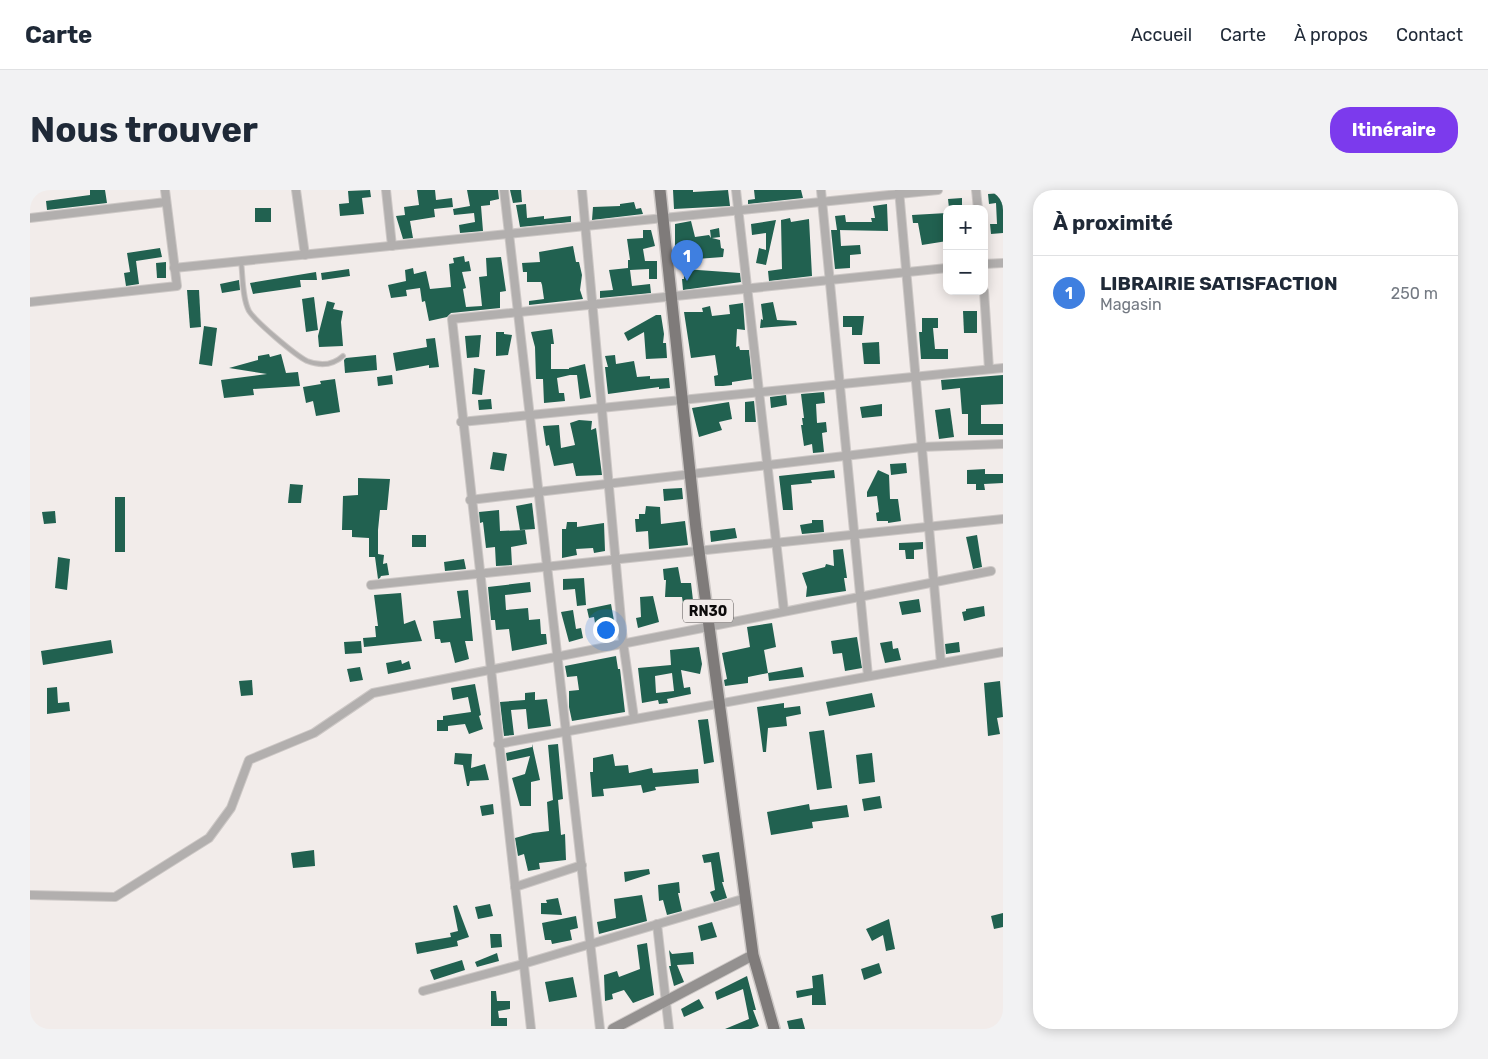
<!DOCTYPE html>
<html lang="fr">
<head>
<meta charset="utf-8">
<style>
  :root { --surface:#fff; --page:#f2f2f3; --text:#1f2937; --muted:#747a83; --line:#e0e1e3; --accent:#7c3aed }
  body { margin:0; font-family:Rubik,sans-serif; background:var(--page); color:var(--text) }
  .controls { position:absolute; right:15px; top:15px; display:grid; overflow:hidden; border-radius:10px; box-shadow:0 2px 12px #0003 }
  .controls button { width:45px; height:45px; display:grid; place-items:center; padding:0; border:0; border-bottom:1px solid var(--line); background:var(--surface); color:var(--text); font:25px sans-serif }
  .you { position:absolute; left:575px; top:439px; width:18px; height:18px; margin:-12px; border:4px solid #fff; border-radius:50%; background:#1a73e8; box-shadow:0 0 0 8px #1a73e833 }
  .badge { display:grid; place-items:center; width:32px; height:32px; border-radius:50%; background:var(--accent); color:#fff; font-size:16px; font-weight:700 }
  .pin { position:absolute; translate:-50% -41px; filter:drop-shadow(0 1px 2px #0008) }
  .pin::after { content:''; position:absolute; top:26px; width:18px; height:15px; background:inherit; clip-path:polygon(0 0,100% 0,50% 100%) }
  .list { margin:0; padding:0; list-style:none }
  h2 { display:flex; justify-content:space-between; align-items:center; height:65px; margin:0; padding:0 20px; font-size:21px }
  h2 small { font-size:16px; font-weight:400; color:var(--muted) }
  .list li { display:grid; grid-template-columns:32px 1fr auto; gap:15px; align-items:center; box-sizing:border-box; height:75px; padding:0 20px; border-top:1px solid var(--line) }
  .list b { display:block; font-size:19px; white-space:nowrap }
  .list p { margin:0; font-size:16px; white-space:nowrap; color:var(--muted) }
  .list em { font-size:16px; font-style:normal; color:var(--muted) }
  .map { position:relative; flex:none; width:973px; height:839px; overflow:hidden; border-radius:20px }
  header { display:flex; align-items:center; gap:30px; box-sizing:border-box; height:70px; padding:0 25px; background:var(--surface); border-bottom:1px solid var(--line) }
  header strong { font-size:24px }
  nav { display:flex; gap:28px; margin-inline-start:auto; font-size:18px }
  .intro { display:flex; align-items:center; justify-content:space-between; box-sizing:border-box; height:120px; padding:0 30px }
  h1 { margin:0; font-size:35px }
  .button { padding:12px 22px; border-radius:20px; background:var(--accent); color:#fff; font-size:18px; font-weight:700 }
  main { display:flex; gap:30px; padding:0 30px }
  aside { flex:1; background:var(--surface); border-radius:20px; box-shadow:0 2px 12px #0003 }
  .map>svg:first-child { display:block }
</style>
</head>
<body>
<header>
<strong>Carte</strong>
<nav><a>Accueil</a><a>Carte</a><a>À propos</a><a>Contact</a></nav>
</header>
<div class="intro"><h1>Nous trouver</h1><a class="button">Itinéraire</a></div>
<main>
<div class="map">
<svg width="973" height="839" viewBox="0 0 973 839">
  <rect width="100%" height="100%" fill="#f2ecea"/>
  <g fill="#216150" fill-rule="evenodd">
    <polygon points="60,0 75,0 77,13 17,20 16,11 60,5"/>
    <polygon points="340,0 341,7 332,8 334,24 310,26 309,14 319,13 318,1"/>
    <polygon points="387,0 405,0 406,10 422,8 423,17 404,19 405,27 380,31 383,48 373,49 366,26 375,25 374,17 389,15"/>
    <polygon points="437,0 468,0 469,9 460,11 460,15 451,16 453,41 430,43 429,35 445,32 444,23 424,25 423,19 440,16"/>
    <polygon points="480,0 491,0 492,12 483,13"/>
    <polygon points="643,0 663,0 663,2 698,0 700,16 644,19"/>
    <polygon points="724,0 771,0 773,8 718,14 718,10 725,9"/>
    <polygon points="973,3 973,43 961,44 960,34 967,34 966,13 959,14 958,4"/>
    <polygon points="932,8 932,17 919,18 918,9"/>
    <polygon points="604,12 606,19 611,18 613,24 562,30 563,17 590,16 590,14"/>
    <polygon points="496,14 497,28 514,26 514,29 541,26 541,32 490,37 486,15"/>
    <polygon points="857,14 858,41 807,40 805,26 815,25 816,32 842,32 841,28 845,28 843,16"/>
    <rect x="225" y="18" width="16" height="14"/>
    <polygon points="917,23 917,51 892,55 888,33 883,33 882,25"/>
    <polygon points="760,28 761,32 779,29 782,86 739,91 738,81 752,79 751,30"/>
    <polygon points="746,30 736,75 726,73 729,58 736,60 736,43 722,45 721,34"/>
    <polygon points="661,31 665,47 679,45 681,48 680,40 689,38 690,47 682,48 690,50 691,58 694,59 693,67 653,70 653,60 645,59 645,34"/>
    <polygon points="613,40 621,40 625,56 613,59 615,71 627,71 627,89 619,89 619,79 600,80 602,96 620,94 621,103 570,108 570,101 583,100 579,80 598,78 598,70 600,70 597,49 613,48"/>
    <polygon points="801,40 810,40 811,56 830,55 831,64 820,65 820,78 805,79"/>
    <polygon points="543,56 546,72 549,72 552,85 550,100 553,109 499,115 499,111 514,109 512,95 511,92 497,92 497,82 493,82 492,73 510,72 509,62"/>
    <polygon points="130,58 132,67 106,71 109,94 96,96 94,83 100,82 97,63"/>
    <polygon points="434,66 435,72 439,71 441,81 432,82 436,98 433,99 436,117 452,116 449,87 457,86 456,68 471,67 476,101 470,102 470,118 421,123 417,127 399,131 395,111 392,112 390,98 376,100 377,106 361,108 358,95 376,91 375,80 383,78 384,84 396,81 400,99 421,97 419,74 424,73 423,68"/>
    <polygon points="136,72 136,88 127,88 126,73"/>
    <polygon points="319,79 320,86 292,90 291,83"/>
    <polygon points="654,79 710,83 711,92 653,100 652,89 654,89"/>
    <polygon points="286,82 287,90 270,90 271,97 223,104 220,93"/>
    <polygon points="209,90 210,100 192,103 190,94"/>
    <polygon points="157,100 169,100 171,137 160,138"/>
    <polygon points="284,107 288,140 276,142 272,109"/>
    <polygon points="297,111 305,113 303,119 313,121 311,132 313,156 289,157 288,146"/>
    <polygon points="743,112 747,130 766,131 767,135 730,138 731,129 733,130 731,114"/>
    <polygon points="713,113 715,140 707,139 706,157 709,156 710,160 719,160 722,189 702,192 702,195 693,196 685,196 684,186 688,185 685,165 661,168 654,122 673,122 672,118 680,116 682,126 700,124 699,115"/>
    <polygon points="933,121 947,121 947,143 934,143"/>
    <polygon points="626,125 631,125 634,144 633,153 636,153 637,168 616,169 614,142 598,151 594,143"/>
    <polygon points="813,126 834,126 832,145 822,145 822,137 813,137"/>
    <polygon points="892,128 908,128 908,138 903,138 905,159 918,159 918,169 891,169 889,142 892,142"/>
    <polygon points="174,136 187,138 182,176 169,174"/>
    <polygon points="522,139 524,154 521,154 521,179 539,179 539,178 555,174 561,207 550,209 547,185 540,185 527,188 529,203 534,203 535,211 514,213 513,189 506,189 505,157 501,142"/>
    <polygon points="466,142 474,142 474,144 482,145 478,165 466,166"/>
    <polygon points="451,145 449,167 437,168 435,146"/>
    <polygon points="405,148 409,177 399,178 399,175 366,181 363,163 397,157 396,149"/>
    <polygon points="849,152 850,174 834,174 832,153"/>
    <polygon points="239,164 240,167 251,164 256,183 268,182 270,196 223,199 224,205 194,208 191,190 237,184 199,178 228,170 228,166"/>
    <polygon points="346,165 347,180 315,183 314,170 316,168"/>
    <polygon points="585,165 586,174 604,171 607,187 620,186 620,189 639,188 640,198 629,199 629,197 578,204 575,177 578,177 575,166"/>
    <polygon points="444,178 455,180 452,205 442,204"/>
    <polygon points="362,185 363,194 348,196 347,187"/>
    <polygon points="973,185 973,214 951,215 951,234 973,234 973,245 938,245 938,224 932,224 930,198 912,200 911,190"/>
    <polygon points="305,189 310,222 286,226 283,211 276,213 273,197 291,194 290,191"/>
    <polygon points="794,202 795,213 786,214 787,233 796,232 797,242 792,243 794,262 783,263 782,254 774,256 771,235 773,235 772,228 774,228 771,204"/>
    <polygon points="756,205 757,215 741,218 740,207"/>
    <polygon points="461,209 462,219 449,220 448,210"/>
    <polygon points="724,211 726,232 715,232 715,212"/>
    <polygon points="699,212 702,229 689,232 692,240 669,247 662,218"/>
    <polygon points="852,214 852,226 832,228 830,217"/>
    <polygon points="920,218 924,247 909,249 905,220"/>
    <polygon points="549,230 562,231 561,240 566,238 572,285 546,286 543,273 524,276 519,255 516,256 513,236 529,235 531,258 545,255 540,233"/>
    <polygon points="463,262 477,264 474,281 460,279"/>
    <polygon points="876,273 877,283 861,285 860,274"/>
    <polygon points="955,279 955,284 973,284 973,293 954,294 955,300 946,300 946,294 937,294 937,280"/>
    <polygon points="804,280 805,288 781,290 782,293 761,295 763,320 753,320 749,286"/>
    <polygon points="848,280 859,285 860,309 868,309 871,331 858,333 858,331 847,331 846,323 849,322 847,306 837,307 837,302"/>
    <polygon points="328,288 360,289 357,320 350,320 348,340 348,364 354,365 353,374 357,373 359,385 351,386 350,388 348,389 345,367 339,367 339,348 322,347 322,340 312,340 313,306 328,305"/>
    <polygon points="260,294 273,295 271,313 258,313"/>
    <polygon points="652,298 653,309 634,311 633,299"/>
    <rect x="85" y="307" width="10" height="55"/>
    <polygon points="502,313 505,339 490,340 486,316"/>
    <polygon points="616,316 630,317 631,334 655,331 658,355 619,359 618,341 606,342 605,329 609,329 609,324 615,324"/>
    <polygon points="469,320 470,341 495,340 497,354 481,357 482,375 466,376 465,357 456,358 453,332 450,333 449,322"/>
    <polygon points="25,321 26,333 14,334 12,322"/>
    <polygon points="782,330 793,330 794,342 772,344 770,335 782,333"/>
    <polygon points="537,332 547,332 547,337 574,333 575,361 564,363 563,358 546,359 547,365 532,368 532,339 536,339"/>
    <polygon points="705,338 707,348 681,352 680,341"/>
    <rect x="382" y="345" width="14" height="12"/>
    <polygon points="947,345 952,377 943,379 936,347"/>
    <polygon points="893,352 893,359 884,360 884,369 876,369 875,360 869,360 869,353"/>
    <polygon points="813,359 817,388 814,388 816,401 776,407 777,397 772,383 795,377 796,374 804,376 803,360"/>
    <polygon points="28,367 40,369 37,400 25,398"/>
    <polygon points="434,369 436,379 415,381 414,372"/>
    <polygon points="648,377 651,393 661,393 664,419 654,420 652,407 635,407 636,390 634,390 633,379"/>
    <polygon points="554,388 556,415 547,416 545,399 533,400 533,389"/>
    <polygon points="500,392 501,402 475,405 476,420 498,418 499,430 510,429 511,444 516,444 517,454 482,461 479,439 466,440 465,430 461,430 458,397"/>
    <polygon points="438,400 443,451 435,451 439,469 425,473 420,452 411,453 410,449 405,449 403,431 431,428 427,401"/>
    <polygon points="371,403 374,434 385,430 392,451 334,457 333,448 346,447 345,436 348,436 344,405"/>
    <polygon points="623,406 629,432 608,438 606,428 611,427 610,407"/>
    <polygon points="889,409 891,422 872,425 869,412"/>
    <polygon points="581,414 586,442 567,445 564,427 559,428 557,419"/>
    <polygon points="954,416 955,426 934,431 932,422 936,421 936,419"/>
    <polygon points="543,420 546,439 551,438 553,448 539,452 531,422"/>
    <polygon points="742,433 746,457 734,460 738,483 718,487 718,493 695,496 694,490 697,489 692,463 720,457 717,437"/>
    <polygon points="827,447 832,478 815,481 812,463 803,464 801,451"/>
    <polygon points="81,450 83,463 13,475 11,461"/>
    <polygon points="331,451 332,463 315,464 314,452"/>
    <polygon points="862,451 863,459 868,458 871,470 855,473 850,453"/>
    <polygon points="929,452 930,462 916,464 915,454"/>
    <path d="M 669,457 L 672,474 L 670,484 L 651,480 L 654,498 L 660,497 L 661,504 L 637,509 L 638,513 L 629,514 L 628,510 L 612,513 L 608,478 L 641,475 L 640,460 ZM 642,483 L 644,501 L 626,503 L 625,486 Z"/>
    <polygon points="586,466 588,479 590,479 595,522 542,531 539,517 539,501 549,500 547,486 537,487 535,476"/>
    <polygon points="371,470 372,474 379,471 381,479 358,484 356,473"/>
    <polygon points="330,477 333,490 320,492 317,479"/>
    <polygon points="772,477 774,487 739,491 738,483"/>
    <polygon points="222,490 223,505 211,506 209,491"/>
    <polygon points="970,491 973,527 967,528 970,544 958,546 954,493"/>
    <polygon points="445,494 451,525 449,526 453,539 439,544 435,534 418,536 418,541 407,541 407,530 413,530 413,526 441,522 438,507 423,510 421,498"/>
    <polygon points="27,497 28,513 39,512 40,521 17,524 17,498"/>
    <polygon points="505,502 505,510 517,509 521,536 498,539 496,519 481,520 484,545 474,546 470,512 495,510 495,503"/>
    <polygon points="842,503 845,517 799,526 796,512"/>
    <polygon points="754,513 754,518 770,516 771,524 756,527 757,536 738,538 736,562 733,562 727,517"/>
    <polygon points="678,529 684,572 674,574 668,530"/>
    <polygon points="794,540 802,598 787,600 779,542"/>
    <polygon points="502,554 510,590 501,592 501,616 490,616 482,588 495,584 500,566 477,571 476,563 502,557"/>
    <polygon points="528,554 533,609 528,610 531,645 535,644 536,670 509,673 510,679 498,681 494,664 488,666 485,648 503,643 519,641 517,612 523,610 518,555"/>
    <polygon points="425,563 442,564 441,578 455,574 459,590 440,591 439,596 437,596 433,575 424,574"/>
    <polygon points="842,563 845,592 829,594 826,565"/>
    <polygon points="583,564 585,576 598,575 599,583 622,578 623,583 668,579 669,593 625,597 626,600 613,603 611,595 573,599 574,606 562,607 560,582 563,582 563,568"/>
    <polygon points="850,606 852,618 834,621 832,609"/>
    <polygon points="463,614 464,624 452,626 450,616"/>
    <polygon points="779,614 780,620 817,615 819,627 782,632 783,638 741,645 737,622"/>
    <polygon points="284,660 285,676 263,678 261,663"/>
    <polygon points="689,662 694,692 692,692 697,708 684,712 680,702 685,700 681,672 674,673 672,665"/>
    <polygon points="619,679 620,684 595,692 594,682"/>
    <polygon points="649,692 650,703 648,703 652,721 637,725 633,710 629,711 628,695"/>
    <polygon points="612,705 617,731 569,744 567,732 586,728 584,709"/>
    <polygon points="528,708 532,725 511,724 511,713 517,713 516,710"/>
    <polygon points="460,714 463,726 448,729 445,717"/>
    <polygon points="427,715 439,747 427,751 428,756 387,764 385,753 421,747 420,743 428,741 423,716"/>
    <polygon points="973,723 973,737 964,739 961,726"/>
    <polygon points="546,726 548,738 540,740 542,750 522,754 521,750 515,750 512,733"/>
    <polygon points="859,729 865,759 856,761 853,745 842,751 836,739"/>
    <polygon points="682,732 687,747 671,751 668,736"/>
    <polygon points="460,744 471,744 472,757 461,758"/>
    <polygon points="617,753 624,805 603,813 594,800 582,804 583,809 575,811 574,785 587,781 589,787 610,779 607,755"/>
    <polygon points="639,760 642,764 663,762 664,774 647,775 654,792 644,796 639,776 641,776"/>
    <polygon points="467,763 469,771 447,777 445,772"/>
    <polygon points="432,770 435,780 404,790 400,780"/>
    <polygon points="849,773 852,783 834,790 831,779"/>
    <polygon points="793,784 796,815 782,815 782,805 767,808 766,801 783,798 782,786"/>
    <polygon points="717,786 726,820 723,820 729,836 721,839 695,839 719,829 713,799 687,810 685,802"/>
    <polygon points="543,787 547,807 519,812 515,792"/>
    <polygon points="461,801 466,801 467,811 480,811 480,819 468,821 469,828 477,828 477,836 461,836"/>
    <polygon points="669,809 674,818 654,827 651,819"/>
    <polygon points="772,828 775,839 759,839 757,831"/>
  </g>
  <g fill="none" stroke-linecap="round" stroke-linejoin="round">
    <g stroke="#cdc8c6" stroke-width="6">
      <path id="lane" d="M 211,71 C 213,86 212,108 219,121 C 226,132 265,165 277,171 C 290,176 303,175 313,166"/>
    </g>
    <g stroke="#cdc8c6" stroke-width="10">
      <g id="street">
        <polyline points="266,0 275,65"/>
        <polyline points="356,0 362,56"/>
        <polyline points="474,0 570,839"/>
        <polyline points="552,0 593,452 604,528"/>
        <polyline points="706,0 754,421"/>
        <polyline points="791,0 838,486"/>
        <polyline points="869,0 911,473"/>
        <polyline points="946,0 948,19"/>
        <polyline points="0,28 136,12"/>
        <polyline points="954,74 973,73"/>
        <polyline points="144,78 908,0"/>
        <polyline points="954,101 959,179"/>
        <polyline points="0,112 147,96 135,0"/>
        <polyline points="431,232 973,178"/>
        <polyline points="440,310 891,257 973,254"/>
        <polyline points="341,395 973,329"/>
        <polyline points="468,554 973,462"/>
        <polyline points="485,697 552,675"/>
        <polyline points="0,705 85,707 179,648 201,618 219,570 284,543 343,503 961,381"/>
        <polyline points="627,734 639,839"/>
        <polyline points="393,801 493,774 716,708"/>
        <polyline points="501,839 422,129 917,78"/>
      </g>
    </g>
    <g stroke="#cdc8c6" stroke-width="12">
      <polyline id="secondary" points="583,839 723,765"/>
    </g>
    <g stroke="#cdc8c6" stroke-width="14">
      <polyline id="primary" points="630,0 666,339 723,765 744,839"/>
    </g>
    <use href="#lane" stroke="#b2afae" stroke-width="4"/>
    <use href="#street" stroke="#b2afae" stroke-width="8"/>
    <use href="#secondary" stroke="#949190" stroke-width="10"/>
    <use href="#primary" stroke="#7f7b7a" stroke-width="11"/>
  </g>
  <g text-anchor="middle" stroke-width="5" stroke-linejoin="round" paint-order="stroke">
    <rect fill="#f2ecea" stroke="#524e4e" stroke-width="1" x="653" y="409.5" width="50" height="23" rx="4"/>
    <g font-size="14" font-weight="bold" fill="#0d0b0b">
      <text x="678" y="426">RN30</text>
    </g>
  </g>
</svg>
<div class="controls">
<button>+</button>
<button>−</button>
</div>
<div class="you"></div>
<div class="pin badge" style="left:657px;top:91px;background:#3f7fe0">1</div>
</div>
<aside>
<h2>À proximité<small></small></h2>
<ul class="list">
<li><span class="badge" style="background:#3f7fe0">1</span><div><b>LIBRAIRIE SATISFACTION</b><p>Magasin</p></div><em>250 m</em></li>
</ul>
</aside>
</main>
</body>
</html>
